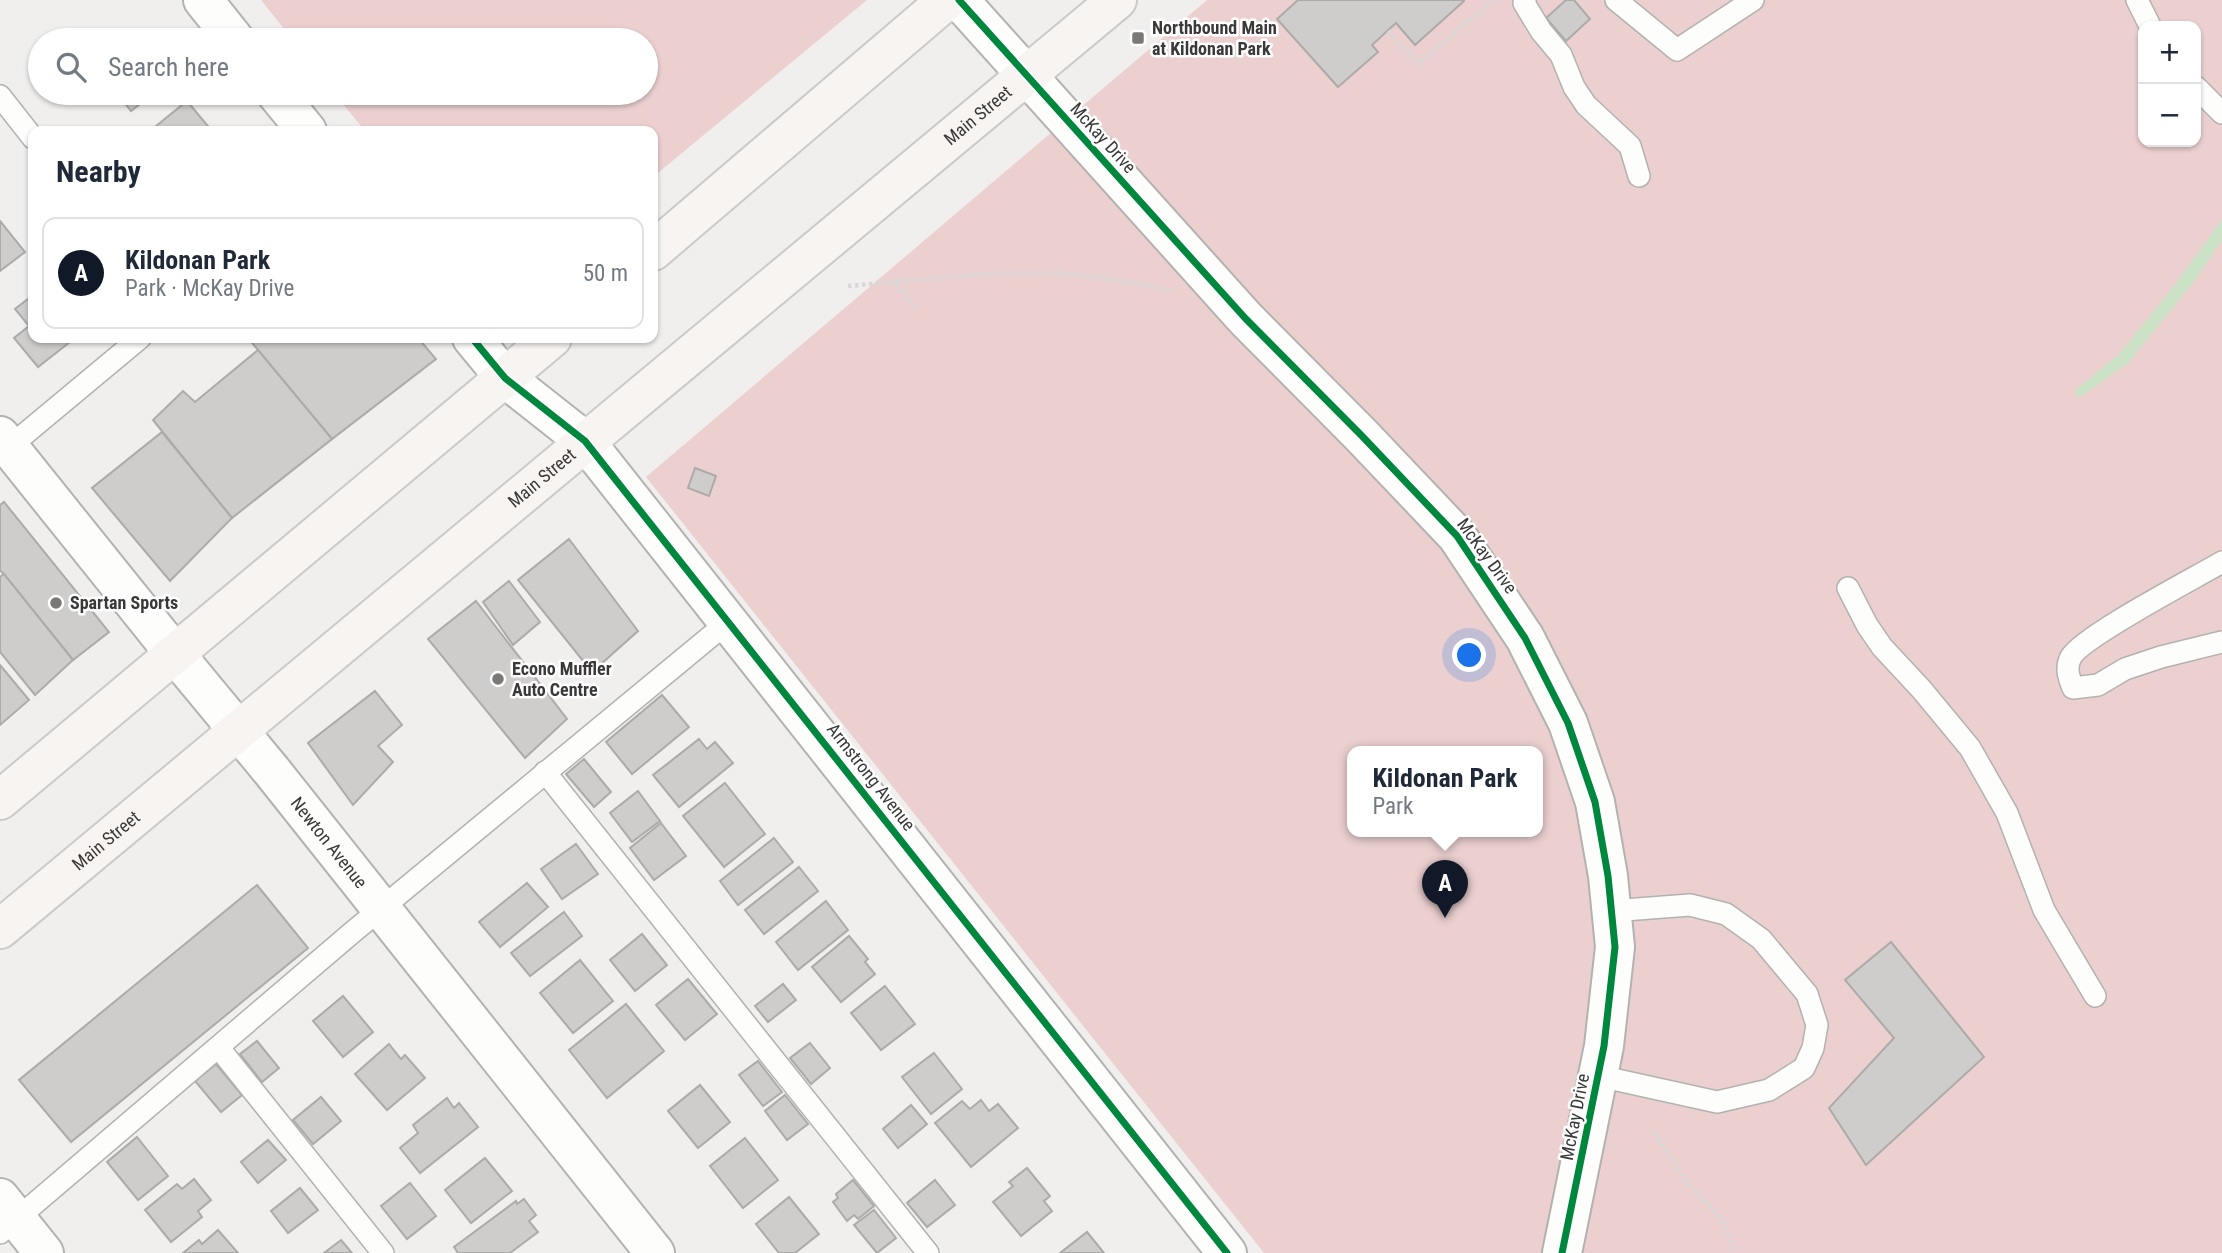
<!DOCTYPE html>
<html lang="en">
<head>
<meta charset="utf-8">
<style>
  :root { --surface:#fff; --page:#f6f6f7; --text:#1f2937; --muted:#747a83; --line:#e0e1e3; --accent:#111827 }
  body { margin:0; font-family:"Roboto Condensed",sans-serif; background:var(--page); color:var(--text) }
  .controls { position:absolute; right:21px; top:21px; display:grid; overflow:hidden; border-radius:14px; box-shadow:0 2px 5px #0004 }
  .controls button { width:63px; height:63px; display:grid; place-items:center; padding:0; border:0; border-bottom:2px solid var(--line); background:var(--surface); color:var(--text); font:35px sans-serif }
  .you { position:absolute; left:1470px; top:656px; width:24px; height:24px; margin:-18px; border:5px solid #fff; border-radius:50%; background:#1a73e8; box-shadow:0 0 0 10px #1a73e833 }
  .badge { display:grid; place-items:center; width:46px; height:46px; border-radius:50%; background:var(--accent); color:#fff; font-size:23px; font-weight:700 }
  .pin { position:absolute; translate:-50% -58px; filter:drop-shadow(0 2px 4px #0008) }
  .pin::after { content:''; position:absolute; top:37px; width:24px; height:21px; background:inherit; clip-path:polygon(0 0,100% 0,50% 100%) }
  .popup { position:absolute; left:1347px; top:746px; width:196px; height:91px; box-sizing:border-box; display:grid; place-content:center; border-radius:14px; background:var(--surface); filter:drop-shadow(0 2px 5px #0005); font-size:23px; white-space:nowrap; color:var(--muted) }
  .popup b { font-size:26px; color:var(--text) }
  .popup::after { content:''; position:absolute; left:50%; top:100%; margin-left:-14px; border:14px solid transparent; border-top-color:var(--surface) }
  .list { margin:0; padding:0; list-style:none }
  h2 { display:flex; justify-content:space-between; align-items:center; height:91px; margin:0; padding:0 28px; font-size:30px }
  h2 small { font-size:23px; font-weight:400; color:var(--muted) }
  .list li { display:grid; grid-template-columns:46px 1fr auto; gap:21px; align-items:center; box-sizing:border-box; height:112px; margin:0 14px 14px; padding:0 14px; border:2px solid var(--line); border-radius:14px }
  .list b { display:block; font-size:26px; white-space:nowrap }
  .list p { margin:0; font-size:23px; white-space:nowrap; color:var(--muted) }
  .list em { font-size:23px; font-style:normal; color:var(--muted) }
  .icon { flex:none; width:38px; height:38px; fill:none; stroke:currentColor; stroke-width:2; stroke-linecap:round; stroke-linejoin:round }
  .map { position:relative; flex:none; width:2222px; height:1253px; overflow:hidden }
  .search { position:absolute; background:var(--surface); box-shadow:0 2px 5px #0004; left:28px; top:28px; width:630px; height:77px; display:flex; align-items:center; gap:18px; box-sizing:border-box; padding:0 24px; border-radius:38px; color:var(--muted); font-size:26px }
  .panel { position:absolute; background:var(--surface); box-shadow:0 2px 5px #0004; left:28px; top:126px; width:630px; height:217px; border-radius:14px }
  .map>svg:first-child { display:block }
</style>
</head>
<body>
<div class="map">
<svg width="2222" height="1253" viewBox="0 0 2222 1253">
  <rect width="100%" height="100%" fill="#f1efed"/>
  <g fill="#ecd0d0" fill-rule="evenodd">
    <polygon points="261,0 867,0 653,177 653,131 365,131 334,93 646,93 646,40 293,40"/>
    <path d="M 1207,0 L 2222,0 L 2222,1253 L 1264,1253 L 646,477 ZM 2143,26 L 2196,26 L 2196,142 L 2143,142 ZM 1352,752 L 1538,752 L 1538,832 L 1352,832 Z"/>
  </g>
  <polygon fill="#cce2c6" points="2222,219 2222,240 2193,283 2128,363 2079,398 2074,391 2119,354 2174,286"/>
  <g fill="#cecdcb" stroke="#acaba9" stroke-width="2">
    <polygon points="1298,0 1464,0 1464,1 1415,45 1396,23 1372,45 1378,52 1338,87 1277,19"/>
    <polygon points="1566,0 1574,0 1590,19 1566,41 1546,18"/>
    <polygon points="117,93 154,93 131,111"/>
    <polygon points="187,101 212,131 150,131"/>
    <polygon points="0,221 25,252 0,271"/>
    <polygon points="33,295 33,338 75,338 38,367 14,338 29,326 15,309"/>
    <polygon points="248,338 418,338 436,359 332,439"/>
    <polygon points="258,350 332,439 232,518 153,420 183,391 195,402"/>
    <polygon points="162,432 232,518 170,581 92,488"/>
    <polygon points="695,468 716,476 709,496 688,488"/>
    <polygon points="4,502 109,632 73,660 0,570 0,505"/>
    <polygon points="569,539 638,631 592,672 518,580"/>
    <polygon points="4,574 73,660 35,695 0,652 0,577"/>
    <polygon points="509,581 540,622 513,645 483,602"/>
    <polygon points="476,601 567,719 525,758 428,639"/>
    <polygon points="0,665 29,700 0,725"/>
    <polygon points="375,691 402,725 378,746 393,762 353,805 308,743"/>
    <polygon points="662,695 689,727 632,774 606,742"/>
    <polygon points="699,739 707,749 715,742 733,763 679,807 653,775"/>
    <polygon points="584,759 611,792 594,807 566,774"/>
    <polygon points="725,783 765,834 724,867 683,816"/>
    <polygon points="638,791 660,821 632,842 610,813"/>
    <polygon points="661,823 686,856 654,880 630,848"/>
    <polygon points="774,838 793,862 738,905 720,881"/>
    <polygon points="576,844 598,874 562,899 541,869"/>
    <polygon points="799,867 818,891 764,934 745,910"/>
    <polygon points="527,883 548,907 500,947 479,922"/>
    <polygon points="257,885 308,948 71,1142 19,1080"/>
    <polygon points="826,901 848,930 798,970 776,942"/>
    <polygon points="564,912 582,936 530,976 511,953"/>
    <polygon points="642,934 667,965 635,991 610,960"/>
    <polygon points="849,936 868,959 865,962 875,974 841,1002 812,967"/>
    <polygon points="1891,942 1984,1057 1866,1165 1829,1108 1894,1038 1845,980"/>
    <polygon points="580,960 613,1001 573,1033 540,993"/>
    <polygon points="688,979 717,1014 685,1040 656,1005"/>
    <polygon points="783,984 796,1000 768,1022 755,1006"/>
    <polygon points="885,986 915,1024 881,1050 851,1013"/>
    <polygon points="343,996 373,1032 343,1057 313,1021"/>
    <polygon points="626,1004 664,1051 607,1098 569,1050"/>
    <polygon points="257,1041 279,1068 262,1082 240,1054"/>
    <polygon points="810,1043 830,1068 811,1084 790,1058"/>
    <polygon points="389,1044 401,1059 405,1055 425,1078 387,1110 355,1074"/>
    <polygon points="934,1053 962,1089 931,1114 902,1077"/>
    <polygon points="758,1061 782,1092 763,1106 739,1075"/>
    <polygon points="216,1064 242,1095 221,1112 195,1081"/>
    <polygon points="700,1085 730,1122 698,1148 668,1111"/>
    <polygon points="785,1095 808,1124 787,1140 765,1111"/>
    <polygon points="321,1097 341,1121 313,1144 293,1120"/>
    <polygon points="447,1098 454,1108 459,1103 478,1127 420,1173 400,1148 418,1133 413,1125"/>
    <polygon points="981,1100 989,1111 998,1104 1018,1128 971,1167 935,1123 962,1101 970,1109"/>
    <polygon points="911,1105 927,1124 898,1148 883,1129"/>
    <polygon points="137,1137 168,1176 138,1200 107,1162"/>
    <polygon points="745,1138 778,1180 743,1208 710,1166"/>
    <polygon points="268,1140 286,1160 258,1183 241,1162"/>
    <polygon points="485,1158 512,1191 471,1223 445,1190"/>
    <polygon points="1027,1168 1050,1196 1044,1201 1052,1211 1021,1236 993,1202 1013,1186 1009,1182"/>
    <polygon points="194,1179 211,1200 198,1211 202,1217 171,1242 145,1210 177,1184 182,1189"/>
    <polygon points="853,1180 874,1206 858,1219 854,1215 847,1221 833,1202 838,1198 836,1194"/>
    <polygon points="935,1180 955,1205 927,1227 907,1203"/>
    <polygon points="410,1183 436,1216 407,1239 381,1206"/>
    <polygon points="300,1188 318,1210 288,1233 271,1211"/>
    <polygon points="789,1197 819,1234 795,1253 779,1253 756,1224"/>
    <polygon points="524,1199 536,1215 529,1221 538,1232 510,1253 458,1253 454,1247 516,1201 517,1204"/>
    <polygon points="874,1210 896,1238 877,1253 854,1225"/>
    <polygon points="218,1230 238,1253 183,1253 199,1240 202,1244"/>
    <polygon points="1087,1232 1104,1253 1060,1253"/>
    <polygon points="341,1240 352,1253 324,1253"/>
  </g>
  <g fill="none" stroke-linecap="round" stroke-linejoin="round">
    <g stroke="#b3b2b1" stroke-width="24">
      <g id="lane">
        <polyline points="1525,0 1524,3 1541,31 1561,55 1574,87 1586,105 1630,146 1639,176"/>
        <polyline points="1616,0 1677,50 1753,0"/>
        <polyline points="2137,0 2150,26"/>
        <polyline points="2196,87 2222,113"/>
        <polyline points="0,96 33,138"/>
        <polyline points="2,453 140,338"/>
        <path d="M 2222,562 C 2195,578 2083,636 2071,657 C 2065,668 2069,678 2073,688 L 2098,685 L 2125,669 L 2161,657 L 2222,642"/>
        <polyline points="1848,588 1867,625 1882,647 1922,690 1970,748 2007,813 2044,910 2095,996"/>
        <polyline points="545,772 928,1253"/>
        <polyline points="219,1048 383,1253"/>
        <polyline points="1599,1076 1717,1102 1769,1090 1804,1068 1813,1048 1817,1025 1807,994 1761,939 1726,914 1690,905 1611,911"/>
        <polyline points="0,1233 354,931 728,622"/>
      </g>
    </g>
    <g stroke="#b3b2b1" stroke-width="42">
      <g id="street">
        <polyline points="203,0 235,40"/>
        <polyline points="959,0 1245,318 1362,436 1457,536 1525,638 1568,723 1595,802 1608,876 1615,947 1604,1046 1562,1253"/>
        <polyline points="276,93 307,131"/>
        <polyline points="472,338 505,378 585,441 1227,1253"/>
        <path id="s1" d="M 0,436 L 175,654 L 271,770 L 655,1253"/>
        <polyline points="0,1198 44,1253"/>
      </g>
    </g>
    <g stroke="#cbcac9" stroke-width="42">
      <g id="primary">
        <polyline points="653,251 947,0"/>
        <polyline points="0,800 552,338"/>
        <path id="s2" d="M 0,929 L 1117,0"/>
      </g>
    </g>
    <g stroke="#d8d8d8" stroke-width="4.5" stroke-dasharray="3.5 3.5" stroke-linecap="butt">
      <polyline points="1388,31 1419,64 1493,0"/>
      <polyline points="896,283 917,311"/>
      <path d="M 848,286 C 911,281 974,272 1037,273 C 1081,273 1127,281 1171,291"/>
      <polyline points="1654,1132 1686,1181 1725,1224 1734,1253"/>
    </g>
    <use href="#lane" stroke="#fdfdfc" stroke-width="21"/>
    <use href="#street" stroke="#fdfdfc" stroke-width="38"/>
    <use href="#primary" stroke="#f7f4f2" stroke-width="38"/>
    <g stroke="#fff" stroke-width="11">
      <g id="cycleway">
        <polyline points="959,0 1245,318 1362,436 1457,536 1525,638 1568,723 1595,802 1608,876 1615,947 1604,1046 1562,1253"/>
        <polyline points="472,338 505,378 585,441 1227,1253"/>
      </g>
    </g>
    <use href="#cycleway" stroke="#00873e" stroke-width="7"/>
  </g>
  <g fill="#7a7977" stroke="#fff" stroke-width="2.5">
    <rect x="1131" y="31" width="14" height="14" rx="3.5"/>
    <circle cx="56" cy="603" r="7"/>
    <circle cx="498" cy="679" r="7"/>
  </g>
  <g text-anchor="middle" stroke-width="5" stroke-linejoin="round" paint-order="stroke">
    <g font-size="18" font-weight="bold" fill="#3a3938" stroke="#fff" text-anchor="start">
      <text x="1152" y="34">Northbound Main<tspan x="1152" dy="21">at Kildonan Park</tspan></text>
      <text x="70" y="609">Spartan Sports</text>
      <text x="512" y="675">Econo Muffler<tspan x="512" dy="21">Auto Centre</tspan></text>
    </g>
    <g font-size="18" fill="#3a3938" stroke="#fff">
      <text dy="6" stroke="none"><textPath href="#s2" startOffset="1272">Main Street</textPath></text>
      <text transform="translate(1103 138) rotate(48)" y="6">McKay Drive</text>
      <text dy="6" stroke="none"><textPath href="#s2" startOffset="705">Main Street</textPath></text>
      <text transform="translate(1487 556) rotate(54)" y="6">McKay Drive</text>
      <text transform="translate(871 777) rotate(52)" y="6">Armstrong Avenue</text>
      <text dy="6" stroke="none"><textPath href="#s2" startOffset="138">Main Street</textPath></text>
      <text dy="6" stroke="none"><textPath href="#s1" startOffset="523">Newton Avenue</textPath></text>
      <text transform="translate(1575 1117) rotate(-79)" y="6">McKay Drive</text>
    </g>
  </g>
</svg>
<div class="controls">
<button>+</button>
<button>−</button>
</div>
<div class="you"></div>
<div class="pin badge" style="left:1445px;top:918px">A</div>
<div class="popup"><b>Kildonan Park</b>Park</div>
<div class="search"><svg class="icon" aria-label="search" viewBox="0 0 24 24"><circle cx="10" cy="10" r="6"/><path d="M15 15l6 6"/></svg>Search here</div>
<section class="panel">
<h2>Nearby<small></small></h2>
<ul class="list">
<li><span class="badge">A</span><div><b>Kildonan Park</b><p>Park · McKay Drive</p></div><em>50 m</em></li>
</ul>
</section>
</div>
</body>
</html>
